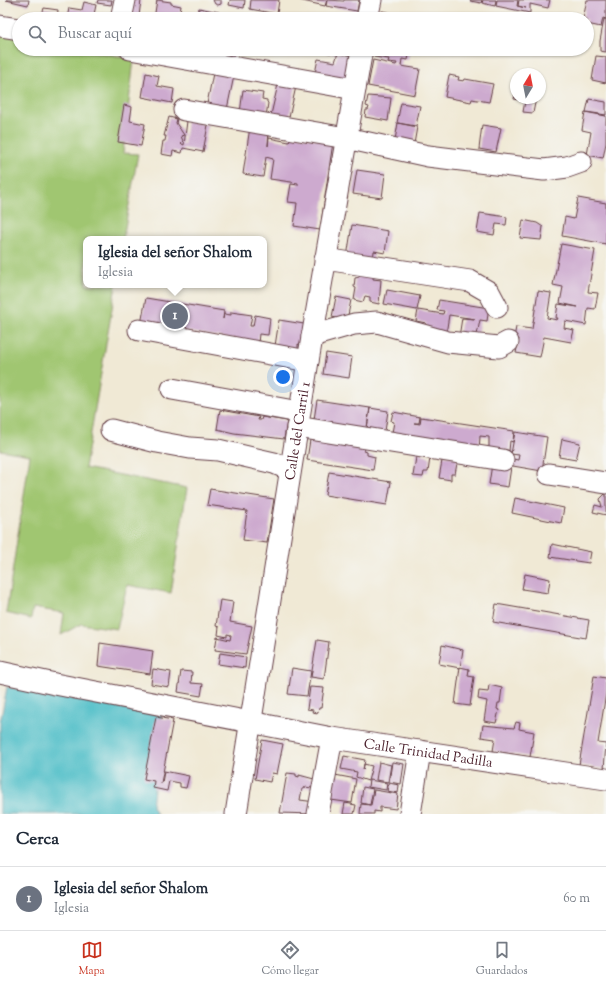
<!DOCTYPE html>
<html lang="es">
<head>
<meta charset="utf-8">
<style>
  :root { --surface:#fff; --page:#f2f2f3; --text:#1f2937; --muted:#747a83; --line:#e0e1e3; --accent:#c8321e }
  body { margin:0; font-family:"Sorts Mill Goudy",serif; background:var(--page); color:var(--text) }
  .compass { position:absolute; left:510px; top:68px; width:36px; height:36px; border-radius:50%; background:var(--surface); box-shadow:0 1px 3px #0004; rotate:10deg }
  .you { position:absolute; left:283px; top:377px; width:14px; height:14px; margin:-10px; border:3px solid #fff; border-radius:50%; background:#1a73e8; box-shadow:0 0 0 6px #1a73e833 }
  .badge { display:grid; place-items:center; width:26px; height:26px; border-radius:50%; background:var(--accent); color:#fff; font-size:13px; font-weight:700 }
  .pin { position:absolute; translate:-50% -50%; border:2px solid #fff; box-shadow:0 1px 4px #0006 }
  .popup { position:absolute; left:83px; top:236px; width:184px; height:52px; box-sizing:border-box; display:grid; place-content:center; border-radius:8px; background:var(--surface); filter:drop-shadow(0 1px 3px #0005); font-size:13px; white-space:nowrap; color:var(--muted) }
  .popup b { font-size:15px; color:var(--text) }
  .popup::after { content:''; position:absolute; left:50%; top:100%; margin-left:-8px; border:8px solid transparent; border-top-color:var(--surface) }
  .list { margin:0; padding:0; list-style:none }
  h2 { display:flex; justify-content:space-between; align-items:center; height:52px; margin:0; padding:0 16px; font-size:17px }
  h2 small { font-size:13px; font-weight:400; color:var(--muted) }
  .list li { display:grid; grid-template-columns:26px 1fr auto; gap:12px; align-items:center; box-sizing:border-box; height:64px; padding:0 16px; border-top:1px solid var(--line) }
  .list b { display:block; font-size:15px; white-space:nowrap }
  .list p { margin:0; font-size:13px; white-space:nowrap; color:var(--muted) }
  .list em { font-size:13px; font-style:normal; color:var(--muted) }
  .icon { flex:none; width:22px; height:22px; fill:none; stroke:currentColor; stroke-width:2; stroke-linecap:round; stroke-linejoin:round }
  .map { position:relative; flex:none; width:606px; height:814px; overflow:hidden }
  .search { position:absolute; background:var(--surface); box-shadow:0 1px 3px #0004; left:12px; right:12px; top:12px; height:44px; display:flex; align-items:center; gap:10px; box-sizing:border-box; padding:0 14px; border-radius:22px; color:var(--muted); font-size:15px }
  .sheet { height:116px; background:var(--surface) }
  nav { display:flex; justify-content:space-around; align-items:center; box-sizing:border-box; height:56px; border-top:1px solid var(--line); background:var(--surface); font-size:11px; color:var(--muted) }
  nav a { display:grid; justify-items:center; gap:2px }
  nav .on { color:var(--accent) }
  .map>svg:first-child { display:block }
</style>
</head>
<body>
<div class="map">
<svg width="606" height="814" viewBox="0 0 606 814">
  <rect width="100%" height="100%" fill="#f6f6f2"/>
  <filter id="ink" filterUnits="userSpaceOnUse"><feTurbulence type="fractalNoise" baseFrequency=".025" numOctaves="2"/><feDisplacementMap in="SourceGraphic" scale="8" xChannelSelector="R" yChannelSelector="G"/><feConvolveMatrix kernelMatrix="1 2 1 2 8 2 1 2 1" color-interpolation-filters="sRGB"/></filter>
  <filter id="wash" filterUnits="userSpaceOnUse"><feTurbulence type="fractalNoise" baseFrequency=".012" numOctaves="4" result="noise"/><feDisplacementMap in="SourceGraphic" scale="16" xChannelSelector="R" yChannelSelector="G"/><feGaussianBlur stdDeviation="0.9" result="paint"/><feColorMatrix in="noise" values="0 0 0 0 0 0 0 0 0 0 0 0 0 0 0 0 0 1.4 0 .05"/><feComposite in="paint" operator="in"/></filter>
  <g filter="url(#wash)">
    <rect width="100%" height="100%" fill="#f0e9d5"/>
    <polygon fill="#a0c671" stroke="#75724e" points="0,35 19,38 19,49 80,49 134,59 123,153 138,154 123,239 86,239 86,285 116,285 85,468 187,488 171,593 127,585 117,629 81,624 61,635 64,613 33,608 31,619 6,613 30,455 0,450"/>
    <polygon fill="#52c0c9" stroke="#4e707a" points="7,687 162,715 152,807 157,814 0,814 0,723"/>
    <g id="blocks">
      <g fill="#cdaacf">
        <polygon points="6,0 29,0 28,5"/>
        <polygon points="98,0 112,0 111,5 97,3"/>
        <polygon points="131,0 141,0 139,16 150,19 127,19"/>
        <polygon points="157,0 171,2 171,4 181,6 179,17 176,16 175,19 154,19"/>
        <polygon points="213,0 221,0 221,4 218,5 215,4"/>
        <polygon points="230,0 245,0 244,8 229,5"/>
        <polygon points="251,0 279,0 277,14 250,9"/>
        <polygon points="298,0 327,0 325,6"/>
        <polygon points="327,0 344,1 344,0 359,0 357,11 326,6"/>
        <polygon points="470,0 482,0 481,3 470,1"/>
        <polygon points="483,0 496,0 495,6 482,3"/>
        <polygon points="497,0 518,0 517,6 526,8 518,6 519,0 550,0 548,8 530,4 530,13 496,6"/>
        <polygon points="587,0 606,0 606,19 603,18 601,27 587,24 587,19 583,19"/>
        <polygon points="84,2 96,5 93,19 67,19 69,8 82,10"/>
        <polygon points="44,8 58,10 57,19 41,19"/>
        <polygon points="199,8 219,12 218,16 215,16 214,19 197,19"/>
        <polygon points="382,11 404,15 403,19 380,19"/>
        <polygon points="226,13 250,18 250,19 225,19"/>
        <polygon points="218,16 225,17 224,19 216,19"/>
        <polygon points="604,19 606,19 606,52 600,51 600,41"/>
        <polygon points="205,49 235,49 233,63 204,57"/>
        <polygon points="313,49 338,49 337,54 317,51"/>
        <polygon points="376,49 402,49 403,50 403,49 410,49 408,60 402,59 401,66 420,69 415,95 368,86 373,60 396,65 397,63 388,62 389,59 374,57"/>
        <polygon points="338,53 353,56 346,84 314,78 318,59 335,62"/>
        <polygon points="596,56 606,57 606,83 592,80"/>
        <polygon points="214,68 235,71 226,114 206,109"/>
        <polygon points="146,73 159,76 157,86 174,89 172,103 142,97"/>
        <polygon points="449,75 459,77 458,80 464,81 465,79 493,84 489,102 472,99 471,102 445,97"/>
        <polygon points="279,80 297,82 288,122 270,119"/>
        <polygon points="243,90 263,93 262,99 267,100 267,102 268,103 266,117 240,113"/>
        <polygon points="515,94 516,98 536,98 533,113 523,112 525,101 514,99"/>
        <polygon points="368,96 391,98 388,121 365,117 366,110 368,110 369,107 366,106"/>
        <polygon points="589,99 606,102 606,115 586,112"/>
        <polygon points="401,103 420,106 416,126 397,123"/>
        <polygon points="124,105 132,107 130,121 145,124 141,146 118,142"/>
        <polygon points="585,112 606,116 606,143 603,158 587,155 591,132 582,130"/>
        <polygon points="169,117 177,119 176,123 184,135 181,136 183,141 181,143 182,144 184,145 187,121 208,125 203,152 183,148 182,153 173,151 172,156 161,154 163,141 165,141 166,136 164,136"/>
        <polygon points="398,123 417,127 414,144 395,140"/>
        <polygon points="482,125 501,128 496,152 479,149"/>
        <polygon points="250,127 269,130 268,146 269,138 289,142 291,135 333,142 320,230 294,226 297,203 288,202 291,184 298,185 298,183 270,179 273,159 266,157 263,177 243,174"/>
        <polygon points="357,170 385,174 382,198 353,194"/>
        <polygon points="578,198 606,203 606,244 562,236 565,217 574,219"/>
        <polygon points="480,213 507,217 506,225 496,224 494,235 477,232"/>
        <polygon points="523,220 537,223 543,227 541,240 520,238"/>
        <polygon points="352,225 388,231 385,253 374,251 373,261 347,257"/>
        <polygon points="561,244 595,250 588,292 598,293 595,309 588,308 586,325 565,321 564,328 574,330 571,342 544,337 540,357 516,353 519,339 514,338 516,327 532,329 538,291 551,293 547,318 557,320 558,318 556,318 558,304 578,307 560,303 563,287 553,285"/>
        <polygon points="361,269 374,272 373,279 381,280 379,304 370,302 370,297 365,296 363,302 354,300 356,288 354,287 355,278 359,277"/>
        <polygon points="387,290 420,296 417,310 384,304"/>
        <polygon points="336,297 351,300 347,320 332,317"/>
        <polygon points="146,298 224,311 223,319 224,314 231,315 231,312 252,315 250,326 253,326 255,315 270,318 268,335 259,334 258,343 141,324"/>
        <polygon points="439,300 489,308 487,321 480,320 476,340 459,337 462,318 475,319 449,315 446,334 425,331 426,323 416,321 418,310 443,314 444,311 437,310"/>
        <polygon points="279,320 304,324 300,345 298,344 298,349 275,346"/>
        <polygon points="326,353 352,357 349,378 323,374"/>
        <polygon points="317,400 370,408 366,434 313,426"/>
        <polygon points="370,408 388,411 384,438 366,435"/>
        <polygon points="220,410 259,417 258,420 261,420 262,417 287,421 284,439 234,433 217,429"/>
        <polygon points="393,412 420,417 419,423 414,423 420,424 421,417 514,431 513,442 510,441 509,451 489,448 489,437 480,436 479,451 391,438 394,422 391,421"/>
        <polygon points="515,432 547,437 542,471 507,465 508,458 518,460 519,455 511,454"/>
        <polygon points="311,433 366,442 364,451 367,452 367,455 375,457 373,470 307,460"/>
        <polygon points="562,439 580,443 576,460 559,457"/>
        <polygon points="417,451 430,458 428,472 424,472 423,477 413,476"/>
        <polygon points="443,455 458,458 455,474 451,474 451,480 439,478"/>
        <polygon points="492,464 511,467 508,487 489,484"/>
        <polygon points="329,472 391,482 387,505 325,495"/>
        <polygon points="210,489 274,499 267,543 243,540 247,511 207,505"/>
        <polygon points="605,494 606,494 606,515 593,512 595,505 602,507 600,499"/>
        <polygon points="515,498 564,508 561,523 512,513"/>
        <polygon points="552,544 591,552 589,563 550,557"/>
        <polygon points="525,574 550,579 548,593 522,589"/>
        <polygon points="220,600 233,602 230,622 252,626 246,654 215,650 217,637 230,640 231,635 227,634 227,637 218,635 219,627 216,626"/>
        <polygon points="496,604 589,620 586,638 493,622"/>
        <polygon points="317,640 329,642 324,679 311,677"/>
        <polygon points="100,643 153,651 150,674 98,666"/>
        <polygon points="442,645 463,650 460,668 439,664"/>
        <polygon points="220,653 246,657 245,668 218,664"/>
        <polygon points="460,667 469,669 468,676 474,677 470,706 455,704"/>
        <polygon points="292,668 311,671 307,696 288,694"/>
        <polygon points="153,669 171,672 169,687 151,684"/>
        <polygon points="181,671 192,672 191,683 203,684 201,696 178,692"/>
        <polygon points="594,676 606,678 606,693 598,743 606,744 604,769 579,765"/>
        <polygon points="489,685 502,688 500,703 498,703 497,709 499,710 496,723 484,721 487,701 478,699 479,691 488,692"/>
        <polygon points="310,687 324,688 321,708 319,708 318,713 312,712 313,710 307,709"/>
        <polygon points="156,717 173,720 161,783 162,783 164,771 189,776 186,788 180,787 180,783 169,781 167,791 153,788 154,781 144,779"/>
        <polygon points="516,722 520,723 519,729 534,732 530,757 493,751 495,739 481,737 483,725 514,728"/>
        <polygon points="262,740 283,744 277,774 272,773 270,782 255,779"/>
        <polygon points="344,756 365,760 363,770 364,764 372,766 368,781 356,777 357,772 341,769"/>
        <polygon points="379,762 391,765 388,782 376,780"/>
        <polygon points="392,762 404,764 401,784 389,782"/>
        <polygon points="287,773 296,774 296,776 299,777 299,775 314,779 312,788 305,787 304,789 302,789 300,800 315,802 313,814 280,813"/>
        <polygon points="335,775 356,779 352,803 331,800"/>
        <polygon points="369,780 387,783 386,790 368,787"/>
        <polygon points="389,783 399,785 398,793 387,791"/>
        <polygon points="363,787 373,789 370,805 361,803"/>
        <polygon points="374,790 398,794 396,809 380,807 380,812 374,811 374,814 360,814 361,804 371,805"/>
        <polygon points="345,803 356,805 354,814 343,814"/>
      </g>
    </g>
  </g>
  <g filter="url(#ink)">
    <use href="#blocks" fill-opacity="0" stroke="#633d44" stroke-width="1"/>
    <g fill="none" stroke-linecap="round" stroke-linejoin="round">
      <g stroke="#633d44" stroke-width="23">
        <g id="minor">
          <polyline points="121,19 125,0"/>
          <polyline points="367,19 371,0"/>
          <polyline points="0,26 19,29"/>
          <polyline points="130,49 355,89"/>
          <polyline points="184,110 346,138 428,156 544,170 567,167 581,162"/>
          <polyline points="325,259 470,281 489,292 497,307"/>
          <polyline points="139,330 308,361"/>
          <polyline points="312,336 354,324 377,322 448,342 499,347 508,342"/>
          <polyline points="172,389 299,412"/>
          <polyline points="297,427 503,460"/>
          <polyline points="111,430 157,442 190,448 218,450 274,463 290,470"/>
          <polyline points="549,474 606,483"/>
          <path id="s1" d="M 0,672 L 55,684 L 332,738 L 606,779"/>
          <path id="s2" d="M 236,814 L 308,361 L 362,49"/>
          <polyline points="318,814 332,738"/>
          <polyline points="410,814 420,751"/>
        </g>
      </g>
      <use href="#minor" stroke="#fff" stroke-width="21"/>
    </g>
  </g>
  <g text-anchor="middle" stroke-width="3.5" stroke-linejoin="round" paint-order="stroke">
    <g font-size="14" fill="#4a1f2b" stroke="#f6f6f2">
      <text dy="5" stroke="none"><textPath href="#s2" startOffset="388">Calle del Carril 1</textPath></text>
      <text dy="5" stroke="none"><textPath href="#s1" startOffset="436">Calle Trinidad Padilla</textPath></text>
    </g>
  </g>
</svg>
<svg class="compass" viewBox="-18 -18 36 36"><path d="M0-13l5 13h-10z" fill="#e53935"/><path d="M0 13l5-13h-10z" fill="#747a83"/></svg>
<div class="you"></div>
<div class="pin badge" style="left:175px;top:316px;background:#6b7280">1</div>
<div class="popup"><b>Iglesia del señor Shalom</b>Iglesia</div>
<div class="search"><svg class="icon" aria-label="search" viewBox="0 0 24 24"><circle cx="10" cy="10" r="6"/><path d="M15 15l6 6"/></svg>Buscar aquí</div>
</div>
<section class="sheet">
<h2>Cerca<small></small></h2>
<ul class="list">
<li><span class="badge" style="background:#6b7280">1</span><div><b>Iglesia del señor Shalom</b><p>Iglesia</p></div><em>60 m</em></li>
</ul>
</section>
<nav>
<a class="on"><svg class="icon" aria-label="map" viewBox="0 0 24 24"><path d="M3 6l6-2 6 2 6-2v14l-6 2-6-2-6 2zM9 4v14M15 6v14"/></svg>Mapa</a>
<a><svg class="icon" aria-label="directions" viewBox="0 0 24 24"><path d="M12 3l9 9-9 9-9-9zM9 14v-3h6M13 9l2 2-2 2"/></svg>Cómo llegar</a>
<a><svg class="icon" aria-label="saved" viewBox="0 0 24 24"><path d="M7 4h10v16l-5-4-5 4z"/></svg>Guardados</a>
</nav>
</body>
</html>
